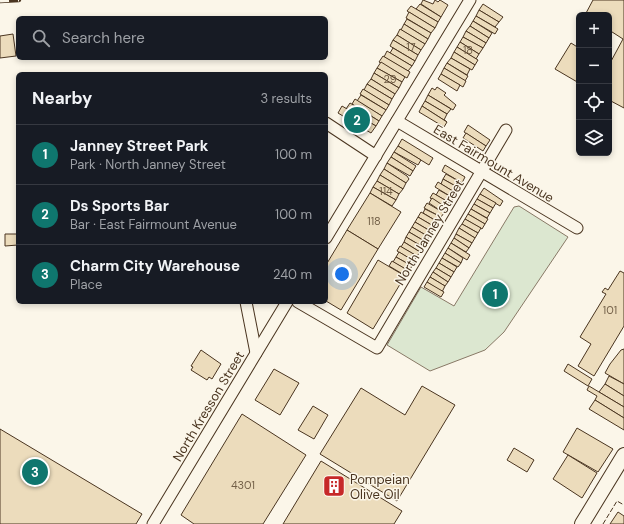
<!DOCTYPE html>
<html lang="en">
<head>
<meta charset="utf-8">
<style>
  :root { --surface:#171b24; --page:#20242c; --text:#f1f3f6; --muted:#9ea1a6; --line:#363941; --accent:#0f766e }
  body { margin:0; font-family:"DM Sans",sans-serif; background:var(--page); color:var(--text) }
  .controls { position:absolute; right:12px; top:12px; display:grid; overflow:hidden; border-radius:6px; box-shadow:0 2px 6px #0003 }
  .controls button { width:36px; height:36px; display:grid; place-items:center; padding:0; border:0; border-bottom:1px solid var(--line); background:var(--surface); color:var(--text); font:20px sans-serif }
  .you { position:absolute; left:342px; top:274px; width:14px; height:14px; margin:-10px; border:3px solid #fff; border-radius:50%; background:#1a73e8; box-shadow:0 0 0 6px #1a73e833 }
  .badge { display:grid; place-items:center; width:26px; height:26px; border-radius:50%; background:var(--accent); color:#fff; font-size:13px; font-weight:700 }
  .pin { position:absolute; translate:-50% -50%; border:2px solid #fff; box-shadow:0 1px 4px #0006 }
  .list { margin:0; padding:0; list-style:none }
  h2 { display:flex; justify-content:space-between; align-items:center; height:52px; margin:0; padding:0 16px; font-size:17px }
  h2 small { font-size:13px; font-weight:400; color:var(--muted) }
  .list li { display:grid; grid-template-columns:26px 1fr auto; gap:12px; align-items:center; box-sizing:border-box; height:60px; padding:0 16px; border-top:1px solid var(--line) }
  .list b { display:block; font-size:15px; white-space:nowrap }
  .list p { margin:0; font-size:13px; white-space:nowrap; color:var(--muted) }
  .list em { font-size:13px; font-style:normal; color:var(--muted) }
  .icon { flex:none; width:22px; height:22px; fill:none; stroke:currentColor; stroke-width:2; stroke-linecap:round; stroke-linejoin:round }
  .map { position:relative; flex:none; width:624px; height:524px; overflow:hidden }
  .search { position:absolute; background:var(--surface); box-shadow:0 2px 6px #0003; left:16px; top:16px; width:312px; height:44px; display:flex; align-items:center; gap:10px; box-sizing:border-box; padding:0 14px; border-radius:6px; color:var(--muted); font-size:15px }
  .panel { position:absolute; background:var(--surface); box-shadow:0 2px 6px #0003; left:16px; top:72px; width:312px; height:232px; border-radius:6px }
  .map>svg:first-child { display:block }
</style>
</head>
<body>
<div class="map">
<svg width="624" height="524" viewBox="0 0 624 524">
  <rect width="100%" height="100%" fill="#fbf6e9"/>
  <polygon fill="#dce7d0" stroke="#887966" points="519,206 568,237 504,332 485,350 430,371 387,345 421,287 454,306 514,207"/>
  <g fill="#ecdcbc" stroke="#4a3520">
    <polygon points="423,0 433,4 435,0 438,2 440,0 448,5 441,17 421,4"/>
    <polygon points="593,0 624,0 624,108 609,100 609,65 623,39 609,30 609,15 585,15"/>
    <polygon points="420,4 441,17 438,22 416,9"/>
    <polygon points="483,4 503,17 499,22 479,10"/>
    <polygon points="411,6 438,22 435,28 407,11"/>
    <polygon points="479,10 499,22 495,27 476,16"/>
    <polygon points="409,12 435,28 431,33 406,18"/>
    <polygon points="476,16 498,29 495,34 473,21"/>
    <polygon points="407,19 431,33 428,39 404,24"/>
    <polygon points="473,21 492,33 489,38 470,26"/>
    <polygon points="404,24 428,39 425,44 401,30"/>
    <polygon points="470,26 489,38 486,43 466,31"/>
    <polygon points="400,29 425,44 421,50 397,35"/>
    <polygon points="466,31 486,43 483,48 463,37"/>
    <polygon points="13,34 16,56 0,58 0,36"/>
    <polygon points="397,35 421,50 418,55 393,40"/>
    <polygon points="463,37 483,48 479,54 460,42"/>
    <polygon points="393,40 418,55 415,61 390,46"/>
    <polygon points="460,42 479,54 476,59 457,47"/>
    <polygon points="571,43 579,48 579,83 555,69"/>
    <polygon points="457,47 478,60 475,65 454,52"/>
    <polygon points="393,48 415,61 412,66 390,53"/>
    <polygon points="387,51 412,66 408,71 384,57"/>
    <polygon points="454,52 475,65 472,70 451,58"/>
    <polygon points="383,56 410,72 407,78 379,62"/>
    <polygon points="451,58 470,69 467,75 447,63"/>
    <polygon points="381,62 405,77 402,82 377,68"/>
    <polygon points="447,63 468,76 465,81 444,68"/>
    <polygon points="377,68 402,82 399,88 374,73"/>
    <polygon points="444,68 466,81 463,87 441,74"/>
    <polygon points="374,73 399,88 395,94 371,79"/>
    <polygon points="441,74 460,85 457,91 438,79"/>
    <polygon points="371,79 395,94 392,99 367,84"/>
    <polygon points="367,84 392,99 389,105 364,90"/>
    <polygon points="437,87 446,93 444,95 456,105 453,110 428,95 432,88 435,90"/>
    <polygon points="363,89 389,105 386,110 360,94"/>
    <polygon points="361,95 386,110 382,116 357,101"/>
    <polygon points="428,95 451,109 447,114 425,101"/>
    <polygon points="355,99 382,116 379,121 352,104"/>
    <polygon points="425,101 447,114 444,120 447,122 422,106"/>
    <polygon points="350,103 379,121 376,126 346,109"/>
    <polygon points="342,106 376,126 371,133 338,113"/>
    <polygon points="422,106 447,122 444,127 419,112"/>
    <polygon points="468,125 490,140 486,146 464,132"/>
    <polygon points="466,133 486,146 483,151 463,138"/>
    <polygon points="402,139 433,158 429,165 398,146"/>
    <polygon points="398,146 421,160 418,165 394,152"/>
    <polygon points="394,152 416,166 413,171 391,157"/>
    <polygon points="391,157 413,171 410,176 387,163"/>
    <polygon points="387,163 407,176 409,179 406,183 384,169"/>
    <polygon points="445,165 465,177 462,183 442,171"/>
    <polygon points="384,169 406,183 403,189 380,175"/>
    <polygon points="446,174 462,183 459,188 443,179"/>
    <polygon points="380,175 403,189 399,194 377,181"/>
    <polygon points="443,179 459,188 456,193 441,184"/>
    <polygon points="377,181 399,194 396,200 373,187"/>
    <polygon points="438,182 456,193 453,198 435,187"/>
    <polygon points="373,187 396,200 392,206 370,193"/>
    <polygon points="484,188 503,201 500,206 480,194"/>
    <polygon points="439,190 453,198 450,203 436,195"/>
    <polygon points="370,193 401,212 378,249 347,230"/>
    <polygon points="433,193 450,203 447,208 430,198"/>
    <polygon points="480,194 496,203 493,208 477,199"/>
    <polygon points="432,198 447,208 444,213 429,203"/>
    <polygon points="477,199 493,208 490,213 474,204"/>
    <polygon points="427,203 444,213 441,217 424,208"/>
    <polygon points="474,204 490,213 487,218 471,209"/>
    <polygon points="425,209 441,217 438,222 423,213"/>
    <polygon points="471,209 488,219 485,224 468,214"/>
    <polygon points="421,212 438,222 435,227 418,217"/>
    <polygon points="468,214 485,224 482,229 465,219"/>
    <polygon points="418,217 435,227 432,232 415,222"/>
    <polygon points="465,219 481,228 478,233 462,224"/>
    <polygon points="415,222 432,232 429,237 412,227"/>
    <polygon points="462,224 478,233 475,238 459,228"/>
    <polygon points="412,227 429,237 426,242 409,232"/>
    <polygon points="459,228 475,238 472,243 456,234"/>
    <polygon points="347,230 378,249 341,310 326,301 326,265"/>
    <polygon points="409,232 426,242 423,247 406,237"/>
    <polygon points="5,234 18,234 18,245 5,246"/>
    <polygon points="456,234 472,243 469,248 454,238"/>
    <polygon points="406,237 423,247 420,252 404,242"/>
    <polygon points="454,238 469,248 466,252 451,243"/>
    <polygon points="404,242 420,252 417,256 401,247"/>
    <polygon points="451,243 470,255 467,260 448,248"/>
    <polygon points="400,246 417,256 414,261 397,251"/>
    <polygon points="448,248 463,258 461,263 445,253"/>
    <polygon points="399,252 414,261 412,266 396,257"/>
    <polygon points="445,253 461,263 458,267 442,258"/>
    <polygon points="396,257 412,266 409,271 393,262"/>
    <polygon points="442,258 457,267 454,272 439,263"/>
    <polygon points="378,260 405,276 373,329 347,313"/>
    <polygon points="392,261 409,271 406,276 389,266"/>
    <polygon points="439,263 454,272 451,277 436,268"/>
    <polygon points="436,268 451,277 448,282 433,272"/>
    <polygon points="620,271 624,273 624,326 594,376 578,366 591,344 580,337 606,294 602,292 605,288 608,290"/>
    <polygon points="433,272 448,282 445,286 430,277"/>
    <polygon points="430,277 445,286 442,292 427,282"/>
    <polygon points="427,282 444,292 441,297 424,287"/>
    <polygon points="624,349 624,384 605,373 610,364 621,350"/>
    <polygon points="201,350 221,364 212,379 209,377 207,380 191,370 193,367 191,366"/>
    <polygon points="568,364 592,379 588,386 564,371"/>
    <polygon points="274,369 299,383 280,415 255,400"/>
    <polygon points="609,376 624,384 624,396 605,384"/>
    <polygon points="605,384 624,396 624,407 599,392"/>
    <polygon points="422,386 455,405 397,501 320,454 361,388 405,415"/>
    <polygon points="589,386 624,407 624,418 595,400 597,396 587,390"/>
    <polygon points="595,400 624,418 624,430 589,409"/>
    <polygon points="313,406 328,415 314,439 298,430"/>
    <polygon points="242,414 306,455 263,524 194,524 181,515"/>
    <polygon points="577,428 613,449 598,472 563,452"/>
    <polygon points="0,429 142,514 136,524 0,524"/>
    <polygon points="514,448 534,460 527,472 507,460"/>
    <polygon points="568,455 597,473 582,498 553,479"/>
    <polygon points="321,461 402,511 394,524 283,524"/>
    <polygon points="618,512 624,516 624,524 610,524"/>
  </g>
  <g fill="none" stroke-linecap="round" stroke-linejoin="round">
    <g stroke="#4a3520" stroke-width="13">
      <g id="minor">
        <polyline points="397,121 577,228"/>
        <polyline points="326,123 376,156"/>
        <polyline points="326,238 470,0"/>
        <polyline points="246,302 256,353"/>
        <polyline points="298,302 377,348 506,130"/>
        <polyline points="153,524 287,302"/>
      </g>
    </g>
    <g stroke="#4a3520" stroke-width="16">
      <polyline id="major" points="582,524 624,455"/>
    </g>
    <use href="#minor" stroke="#fbf6e9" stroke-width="11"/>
    <use href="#major" stroke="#fbf6e9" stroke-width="14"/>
    <g stroke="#4a3520" stroke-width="4.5">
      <polyline id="rail" points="0,1 19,0"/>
    </g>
    <use href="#rail" stroke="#fbf6e9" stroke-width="3" stroke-dasharray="9" stroke-linecap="butt"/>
    <polyline stroke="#4a3520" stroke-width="1" stroke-dasharray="5 2" stroke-linecap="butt" points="603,524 617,501 624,505"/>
  </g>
  <defs>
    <g id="building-square" transform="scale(1.15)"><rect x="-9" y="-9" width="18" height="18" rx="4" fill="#c62828" stroke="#fbf6e9"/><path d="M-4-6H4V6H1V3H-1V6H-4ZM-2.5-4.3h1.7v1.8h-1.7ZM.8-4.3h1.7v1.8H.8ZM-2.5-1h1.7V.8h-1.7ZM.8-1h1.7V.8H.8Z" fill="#fff"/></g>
  </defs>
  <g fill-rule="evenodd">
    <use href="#building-square" x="334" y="486"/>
  </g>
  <g text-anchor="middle" stroke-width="3" stroke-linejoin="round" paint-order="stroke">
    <g font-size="11" fill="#725f47">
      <text x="411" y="51">17</text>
      <text x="468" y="54">18</text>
      <text x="390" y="83">29</text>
      <text x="386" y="195">114</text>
      <text x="374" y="225">118</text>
      <text x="610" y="314">101</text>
      <text x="243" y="489">4301</text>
    </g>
    <g font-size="13" fill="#4a3520" stroke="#fbf6e9">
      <text transform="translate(494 163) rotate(31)" y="5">East Fairmount Avenue</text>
      <text transform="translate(429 232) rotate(-59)" y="5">North Janney Street</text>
      <text transform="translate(208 406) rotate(-59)" y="5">North Kresson Street</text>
    </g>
    <g font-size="13" fill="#4a3520" stroke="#fbf6e9" text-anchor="start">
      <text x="350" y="484">Pompeian<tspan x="350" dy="15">Olive Oil</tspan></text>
    </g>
  </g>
</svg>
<div class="controls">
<button>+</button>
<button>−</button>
<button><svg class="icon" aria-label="locate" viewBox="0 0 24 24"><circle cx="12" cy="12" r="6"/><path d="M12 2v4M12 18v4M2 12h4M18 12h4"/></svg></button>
<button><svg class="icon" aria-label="layers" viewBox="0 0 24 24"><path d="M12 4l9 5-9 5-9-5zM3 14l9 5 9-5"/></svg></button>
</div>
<div class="you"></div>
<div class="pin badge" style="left:495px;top:294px">1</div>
<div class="pin badge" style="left:357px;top:120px">2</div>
<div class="pin badge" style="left:35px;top:472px">3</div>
<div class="search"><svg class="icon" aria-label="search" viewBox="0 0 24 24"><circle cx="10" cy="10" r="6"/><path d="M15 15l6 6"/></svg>Search here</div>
<section class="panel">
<h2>Nearby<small>3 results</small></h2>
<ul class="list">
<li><span class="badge">1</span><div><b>Janney Street Park</b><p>Park · North Janney Street</p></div><em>100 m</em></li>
<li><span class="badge">2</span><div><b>Ds Sports Bar</b><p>Bar · East Fairmount Avenue</p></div><em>100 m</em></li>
<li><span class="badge">3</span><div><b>Charm City Warehouse</b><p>Place</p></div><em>240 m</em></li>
</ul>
</section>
</div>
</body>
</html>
